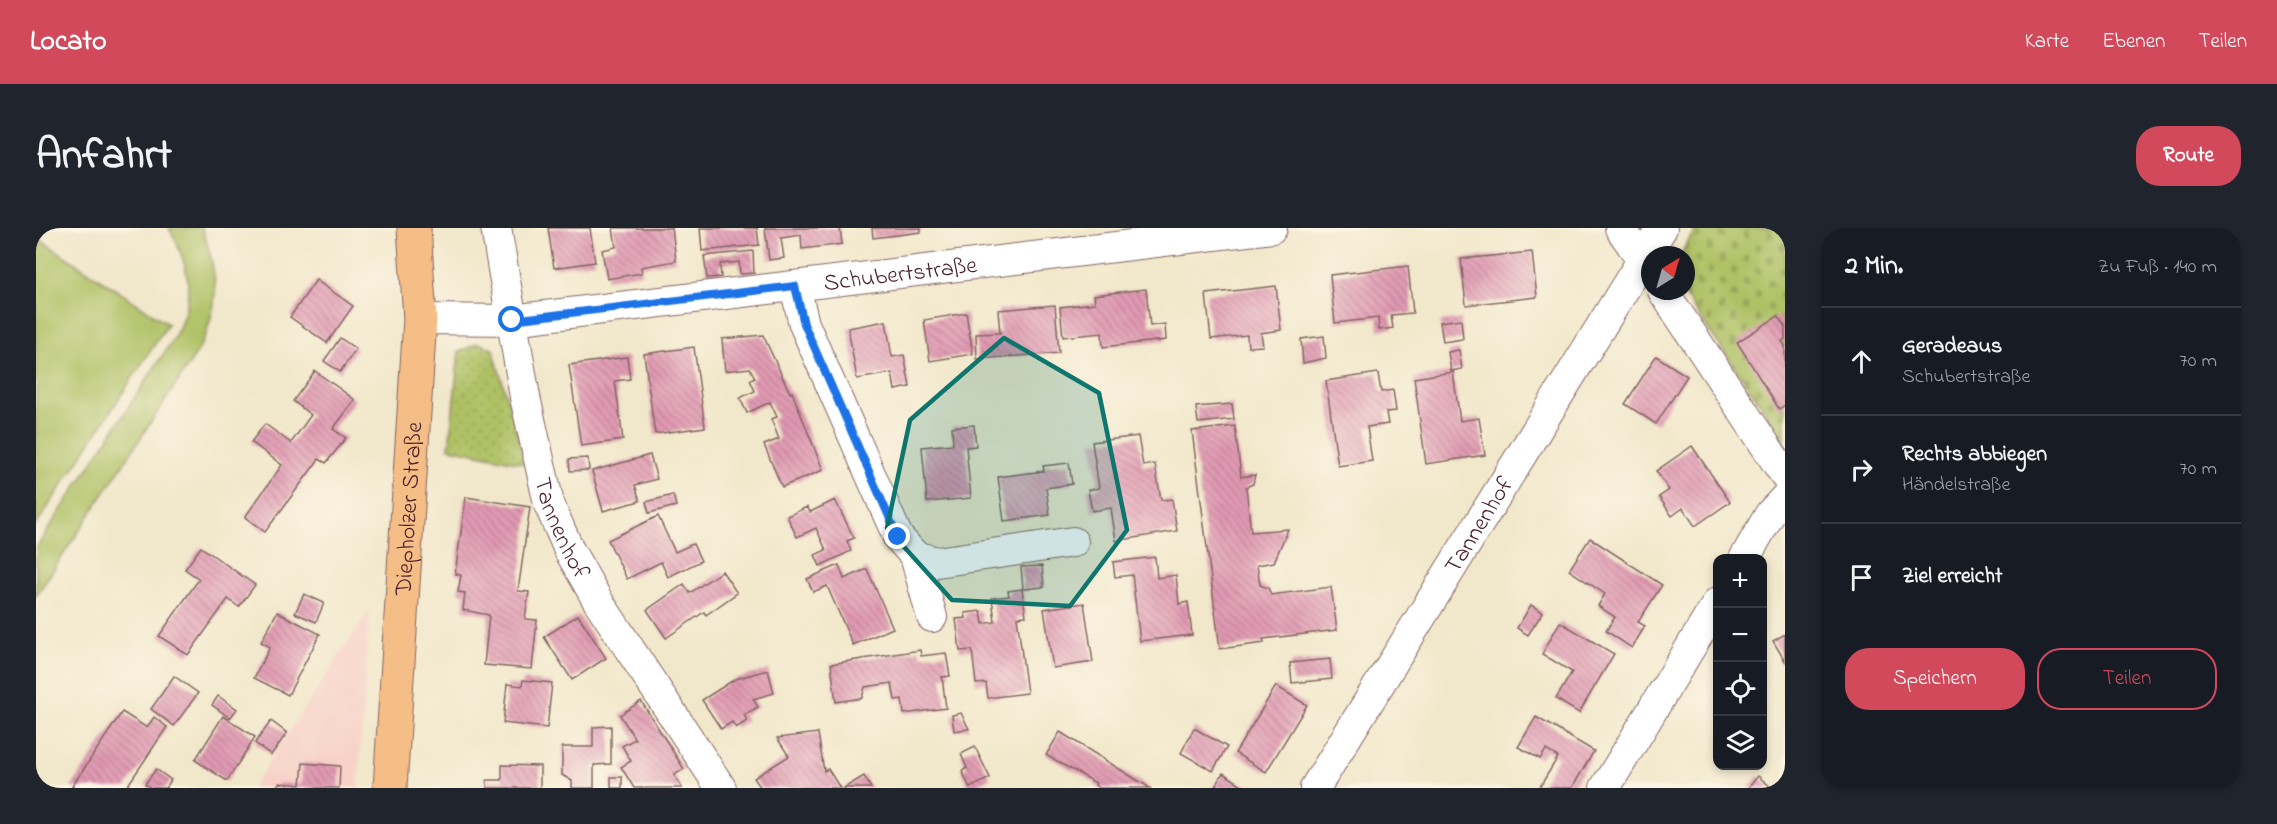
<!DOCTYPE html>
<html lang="de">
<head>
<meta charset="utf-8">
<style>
  :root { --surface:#171b24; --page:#20242c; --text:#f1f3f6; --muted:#9ea1a6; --line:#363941; --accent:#d1495b }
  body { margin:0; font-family:"Indie Flower",sans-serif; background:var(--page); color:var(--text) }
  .controls { position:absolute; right:18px; bottom:18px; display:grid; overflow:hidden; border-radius:12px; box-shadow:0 3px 9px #0003 }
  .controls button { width:54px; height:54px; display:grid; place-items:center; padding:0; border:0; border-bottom:2px solid var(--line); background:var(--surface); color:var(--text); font:30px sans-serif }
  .compass { position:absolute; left:1605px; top:18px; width:54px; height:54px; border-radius:50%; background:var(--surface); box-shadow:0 3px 9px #0003; rotate:37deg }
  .stop { position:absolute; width:18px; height:18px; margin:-14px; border:4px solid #1a73e8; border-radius:50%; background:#fff }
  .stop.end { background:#1a73e8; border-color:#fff; box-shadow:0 2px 6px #0008 }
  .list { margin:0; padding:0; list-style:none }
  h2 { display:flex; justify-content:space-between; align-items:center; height:78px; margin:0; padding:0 24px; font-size:26px }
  h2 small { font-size:20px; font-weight:400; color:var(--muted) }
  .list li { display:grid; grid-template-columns:39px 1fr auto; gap:18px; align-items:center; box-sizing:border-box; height:108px; padding:0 24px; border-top:2px solid var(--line) }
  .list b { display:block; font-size:22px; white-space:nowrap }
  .list p { margin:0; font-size:20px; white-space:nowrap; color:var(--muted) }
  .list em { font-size:20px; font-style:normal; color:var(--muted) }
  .actions { display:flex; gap:12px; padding:18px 24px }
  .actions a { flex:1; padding:14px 0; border:2px solid var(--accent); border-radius:24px; text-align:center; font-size:21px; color:var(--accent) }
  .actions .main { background:var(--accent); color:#fff }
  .icon { flex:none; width:33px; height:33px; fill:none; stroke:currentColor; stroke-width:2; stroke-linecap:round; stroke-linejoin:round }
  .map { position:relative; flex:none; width:1749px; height:560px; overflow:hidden; border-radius:24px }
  header { display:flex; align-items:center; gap:36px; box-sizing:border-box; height:84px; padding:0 30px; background:var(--accent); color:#fff }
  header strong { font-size:28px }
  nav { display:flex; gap:33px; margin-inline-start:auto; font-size:21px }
  .intro { display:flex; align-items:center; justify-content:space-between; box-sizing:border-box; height:144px; padding:0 36px }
  h1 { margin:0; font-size:42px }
  .button { padding:15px 27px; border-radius:24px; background:var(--accent); color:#fff; font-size:21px; font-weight:700 }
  main { display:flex; gap:36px; padding:0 36px }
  aside { flex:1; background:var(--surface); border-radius:24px; box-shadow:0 3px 9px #0003 }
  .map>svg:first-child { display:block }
</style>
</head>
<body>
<header>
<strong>Locato</strong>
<nav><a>Karte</a><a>Ebenen</a><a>Teilen</a></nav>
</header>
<div class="intro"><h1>Anfahrt</h1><a class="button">Route</a></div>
<main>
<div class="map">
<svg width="1749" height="560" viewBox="0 0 1749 560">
  <defs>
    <pattern id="cemetery-stones" width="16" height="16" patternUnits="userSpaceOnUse" patternTransform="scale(1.5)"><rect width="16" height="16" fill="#afc165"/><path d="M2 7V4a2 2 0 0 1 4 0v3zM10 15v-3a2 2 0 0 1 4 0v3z" fill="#98a558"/></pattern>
    <pattern id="park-dots" width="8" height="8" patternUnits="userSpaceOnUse" patternTransform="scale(1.5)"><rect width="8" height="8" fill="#afc165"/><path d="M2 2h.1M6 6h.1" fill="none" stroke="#98a558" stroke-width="1.8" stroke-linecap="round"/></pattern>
    <pattern id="building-back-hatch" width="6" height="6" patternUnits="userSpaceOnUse" patternTransform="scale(1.5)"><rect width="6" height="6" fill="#e19ab3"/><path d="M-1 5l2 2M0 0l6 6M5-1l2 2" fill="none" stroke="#b87d92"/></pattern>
  </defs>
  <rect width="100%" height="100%" fill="#fcf5e5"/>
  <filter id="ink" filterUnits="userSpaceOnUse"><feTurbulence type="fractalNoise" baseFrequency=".0167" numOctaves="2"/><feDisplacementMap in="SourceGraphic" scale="12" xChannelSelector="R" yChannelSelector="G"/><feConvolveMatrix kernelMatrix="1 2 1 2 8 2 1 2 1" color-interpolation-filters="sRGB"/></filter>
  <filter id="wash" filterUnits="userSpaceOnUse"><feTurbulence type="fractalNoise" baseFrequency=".008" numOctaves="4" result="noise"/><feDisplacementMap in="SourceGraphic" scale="24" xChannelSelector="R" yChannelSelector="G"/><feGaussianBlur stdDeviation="1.35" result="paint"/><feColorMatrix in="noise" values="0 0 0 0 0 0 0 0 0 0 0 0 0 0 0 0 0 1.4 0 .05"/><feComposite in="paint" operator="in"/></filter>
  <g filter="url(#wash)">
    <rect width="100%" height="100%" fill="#f1e7ca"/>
    <polygon fill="#f7d1c7" points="334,381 322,560 216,560"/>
    <g fill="#afc165" stroke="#7c7048" stroke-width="1.5">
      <path d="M 133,0 L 166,0 C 183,48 185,77 162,123 L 0,368 L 0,320 L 138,110 C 160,69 155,40 133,0 Z"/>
      <polygon points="0,9 132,96 0,297"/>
    </g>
    <polygon fill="url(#cemetery-stones)" stroke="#7c7048" stroke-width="1.5" points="1660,0 1749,0 1749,211 1649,68 1650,27 1644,27"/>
    <polygon fill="url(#park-dots)" stroke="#7c7048" stroke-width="1.5" points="442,115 457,121 490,236 413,220 423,124"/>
    <g id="blocks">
      <g fill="url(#building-back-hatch)">
        <polygon points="512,0 554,0 559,34 518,40"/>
        <polygon points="577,0 636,0 640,33 605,39 606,45 571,51 566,22 580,19"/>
        <polygon points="664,0 721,0 723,17 666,23"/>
        <polygon points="729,0 804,0 806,16 766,21 765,7 745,10 748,30 733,32"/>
        <polygon points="836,0 885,0 885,4 837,10"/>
        <polygon points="717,23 718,45 704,46 703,34 684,36 685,49 671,50 668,28"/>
        <polygon points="1496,24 1501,69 1430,77 1425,31"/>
        <polygon points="1372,38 1377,85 1355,87 1357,100 1343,102 1342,90 1299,95 1294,47"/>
        <polygon points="280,52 317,78 291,115 254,89"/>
        <polygon points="1240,58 1245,102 1225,105 1227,118 1212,119 1211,107 1175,111 1170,66"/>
        <polygon points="1110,61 1114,98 1129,96 1130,112 1067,119 1066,105 1027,109 1024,79 1059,75 1058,67"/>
        <polygon points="1019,77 1023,125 941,131 940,106 964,105 962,82"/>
        <polygon points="930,85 937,126 894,133 888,92"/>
        <polygon points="1742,88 1749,99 1749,111 1746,113 1749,118 1749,177 1743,181 1701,114"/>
        <polygon points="1425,91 1427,111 1407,114 1404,94"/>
        <polygon points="850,93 856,129 868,127 874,159 859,162 856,145 821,151 812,100"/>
        <polygon points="727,107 754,165 756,164 787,242 746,259 728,217 743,211 735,191 741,189 734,174 711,185 704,170 719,163 714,152 719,150 714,140 689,143 686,111"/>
        <polygon points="1288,108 1290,130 1267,135 1265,111"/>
        <polygon points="304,110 320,121 304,144 288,133"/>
        <polygon points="658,119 669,199 619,206 608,126"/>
        <polygon points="1423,122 1426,141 1415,143 1412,124"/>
        <polygon points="1620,128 1651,148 1620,196 1589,176"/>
        <polygon points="591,129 594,151 579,153 587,212 545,218 533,137"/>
        <polygon points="279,143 319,172 297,201 310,210 290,235 283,231 229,304 209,289 246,237 215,214 229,196 255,215 275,187 257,173"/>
        <polygon points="1417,144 1424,193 1443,190 1449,227 1390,236 1378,150"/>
        <polygon points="1342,145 1345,164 1357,162 1360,183 1350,184 1352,196 1331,199 1336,233 1302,238 1290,153"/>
        <polygon points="1196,176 1198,191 1162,195 1160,179"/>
        <polygon points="938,197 940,218 930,219 935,270 891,274 886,219 917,216 916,199"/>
        <polygon points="1199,198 1205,249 1219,247 1217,256 1210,259 1215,304 1252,301 1238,334 1221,337 1224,357 1232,360 1235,367 1295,359 1301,402 1227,411 1228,415 1184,421 1156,203"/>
        <polygon points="1102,208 1107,238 1119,236 1125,272 1136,271 1141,303 1080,313 1075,280 1056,283 1052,262 1063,260 1056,214"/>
        <polygon points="1656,218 1694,274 1659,298 1647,280 1636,288 1623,269 1633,262 1620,243"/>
        <polygon points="614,227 621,251 599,257 604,273 567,283 556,243"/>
        <polygon points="552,230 553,242 534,243 533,231"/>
        <polygon points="1033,235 1036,256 1010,260 1014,287 968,293 962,249 1008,243 1007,238"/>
        <polygon points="637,267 640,278 613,285 610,274"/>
        <polygon points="430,269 494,279 482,363 493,364 489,391 501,392 496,441 448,437 453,387 427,382 429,365 422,364 425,347 419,346"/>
        <polygon points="799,272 818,310 811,313 815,323 784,338 779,327 790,322 780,300 761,309 751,288 771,279 774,284"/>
        <polygon points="622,288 639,324 657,316 665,333 632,349 625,334 591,351 572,312"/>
        <polygon points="1554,310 1626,357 1602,394 1609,398 1596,420 1570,403 1579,389 1562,378 1569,366 1533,342"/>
        <polygon points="165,319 219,357 203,379 192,371 152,427 123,408 163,351 149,341"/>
        <polygon points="1119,329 1121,350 1140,347 1143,376 1152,374 1156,407 1104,413 1096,347 1079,349 1077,334"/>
        <polygon points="803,337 808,351 831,341 857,400 817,417 791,358 777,364 771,351"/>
        <polygon points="1006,338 1008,359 987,361 985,339"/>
        <polygon points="686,343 701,365 670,387 668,384 630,410 611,382 648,356 654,365"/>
        <polygon points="986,361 990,388 981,389 991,465 952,470 950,455 940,456 936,422 924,423 920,391 930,390 929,385 945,383 947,396 959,394 956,370 973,368 972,363"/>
        <polygon points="268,366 288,375 280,394 259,385"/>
        <polygon points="1048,375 1057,434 1017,440 1008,381"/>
        <polygon points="1495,377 1507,384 1492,407 1481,400"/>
        <polygon points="241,384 284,406 252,467 218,450 234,419 225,414"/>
        <polygon points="542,387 570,430 536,452 508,409"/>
        <polygon points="1524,394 1578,426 1543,485 1520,471 1536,444 1506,426"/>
        <polygon points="1749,406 1749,433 1737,413"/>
        <polygon points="884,422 885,428 910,425 914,448 906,449 910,480 868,486 866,471 859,472 856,455 829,459 826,470 800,474 795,436"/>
        <polygon points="1294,431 1296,451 1256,455 1254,435"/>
        <polygon points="732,442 738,465 717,471 722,479 708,487 711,493 700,500 696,494 685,501 666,472 699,451"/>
        <polygon points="138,448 162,465 138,498 115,481"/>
        <polygon points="487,452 516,455 511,500 467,495 471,456 486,458"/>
        <polygon points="1240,458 1271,477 1230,544 1199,525"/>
        <polygon points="182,468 201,481 194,490 176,477"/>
        <polygon points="605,473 648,541 638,547 646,560 598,560 585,539 595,533 586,518 599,511 584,487"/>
        <polygon points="86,484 111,500 118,489 131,499 90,560 35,560"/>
        <polygon points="925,485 933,501 918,503 916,487"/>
        <polygon points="187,488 219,509 191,553 159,532"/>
        <polygon points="1500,489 1558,523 1536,560 1503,560 1522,529 1510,522 1504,531 1482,519"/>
        <polygon points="235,493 251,505 235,527 219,515"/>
        <polygon points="575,498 575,536 558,537 558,560 536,560 536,553 526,547 526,519 557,519 557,499"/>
        <polygon points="1158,500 1191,519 1177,543 1145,525"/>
        <polygon points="1024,504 1114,560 1063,560 1059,557 1060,555 1010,527"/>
        <polygon points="782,505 788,543 792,541 804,560 725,560 718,550 753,528 741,510"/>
        <polygon points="939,519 954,550 934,560 926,543 931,540 925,526"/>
        <polygon points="267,535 304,538 303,560 240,560 243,555 265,557"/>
        <polygon points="466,537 504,538 504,560 451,560 451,552 466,552"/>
        <polygon points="120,541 135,552 130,560 115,560 109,556"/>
        <polygon points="1187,545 1211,560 1178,560"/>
        <polygon points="828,548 835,560 808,560"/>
        <polygon points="1722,548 1736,560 1712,560"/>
        <rect x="575" y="549" width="11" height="11"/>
      </g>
    </g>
  </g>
  <g filter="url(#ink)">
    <use href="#blocks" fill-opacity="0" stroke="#846563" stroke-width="1.5"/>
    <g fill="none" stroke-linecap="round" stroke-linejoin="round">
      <g stroke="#846563" stroke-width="32">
        <g id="minor">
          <path id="s1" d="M 460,0 L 489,169 L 513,276 L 533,322 L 562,373 L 685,560"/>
          <polyline points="1584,0 1614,43"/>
          <polyline points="759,58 768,96 862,309 879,328 901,334 1037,314"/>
          <polyline points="1627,63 1749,247"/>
          <path id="s2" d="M 384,91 L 476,92 L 1236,0"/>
          <polyline points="879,328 896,389"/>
          <polyline points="1708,331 1734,286 1749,270"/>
          <path id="s3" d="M 1279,560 L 1626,0"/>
          <polyline points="1569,560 1682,374"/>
        </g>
      </g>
      <g stroke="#846563" stroke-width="35">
        <g id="major">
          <path id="s4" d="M 354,560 L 384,91 L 378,0"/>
        </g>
      </g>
      <use href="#minor" stroke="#fff" stroke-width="30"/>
      <use href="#major" stroke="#f6be87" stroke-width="33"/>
    </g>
  </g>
  <g fill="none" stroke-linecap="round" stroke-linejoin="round" filter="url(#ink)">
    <polyline stroke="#1a73e8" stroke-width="8" points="476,92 759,58 768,96 862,309"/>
  </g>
  <path fill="#0f766e" fill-opacity="0.2" stroke="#0f766e" stroke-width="4.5" stroke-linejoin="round" d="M 968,110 L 1063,165 L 1091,302 L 1034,378 L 916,372 L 851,300 L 874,192 Z"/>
  <g text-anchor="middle" stroke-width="5" stroke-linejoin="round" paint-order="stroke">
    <g font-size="24" fill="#4a1f2b" stroke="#fcf5e5">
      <text dy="8" stroke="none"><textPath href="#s2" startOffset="483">Schubertstraße</textPath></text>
      <text dy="8" stroke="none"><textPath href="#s4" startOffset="280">Diepholzer Straße</textPath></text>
      <text dy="8" stroke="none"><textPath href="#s3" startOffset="310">Tannenhof</textPath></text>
      <text dy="8" stroke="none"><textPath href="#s1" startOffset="308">Tannenhof</textPath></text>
    </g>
  </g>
</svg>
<div class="controls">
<button>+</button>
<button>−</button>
<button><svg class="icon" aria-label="locate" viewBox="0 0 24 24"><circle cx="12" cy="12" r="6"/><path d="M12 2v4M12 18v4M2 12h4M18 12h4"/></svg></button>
<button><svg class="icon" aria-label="layers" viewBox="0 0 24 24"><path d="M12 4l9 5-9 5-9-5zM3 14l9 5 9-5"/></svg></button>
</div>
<svg class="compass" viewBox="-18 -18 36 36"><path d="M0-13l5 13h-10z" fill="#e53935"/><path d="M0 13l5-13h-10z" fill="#9ea1a6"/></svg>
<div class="stop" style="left:476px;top:92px"></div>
<div class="stop end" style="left:862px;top:309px"></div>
</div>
<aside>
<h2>2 Min.<small>Zu Fuß · 140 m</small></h2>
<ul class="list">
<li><svg class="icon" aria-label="ahead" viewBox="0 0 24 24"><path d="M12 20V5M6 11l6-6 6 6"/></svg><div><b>Geradeaus</b><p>Schubertstraße</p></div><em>70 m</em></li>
<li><svg class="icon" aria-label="right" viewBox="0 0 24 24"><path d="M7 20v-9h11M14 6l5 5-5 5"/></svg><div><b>Rechts abbiegen</b><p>Händelstraße</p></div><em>70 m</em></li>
<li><svg class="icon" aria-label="arrive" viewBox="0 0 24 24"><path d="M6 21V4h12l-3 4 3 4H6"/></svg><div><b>Ziel erreicht</b></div></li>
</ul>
<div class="actions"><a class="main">Speichern</a><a>Teilen</a></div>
</aside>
</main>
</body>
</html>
